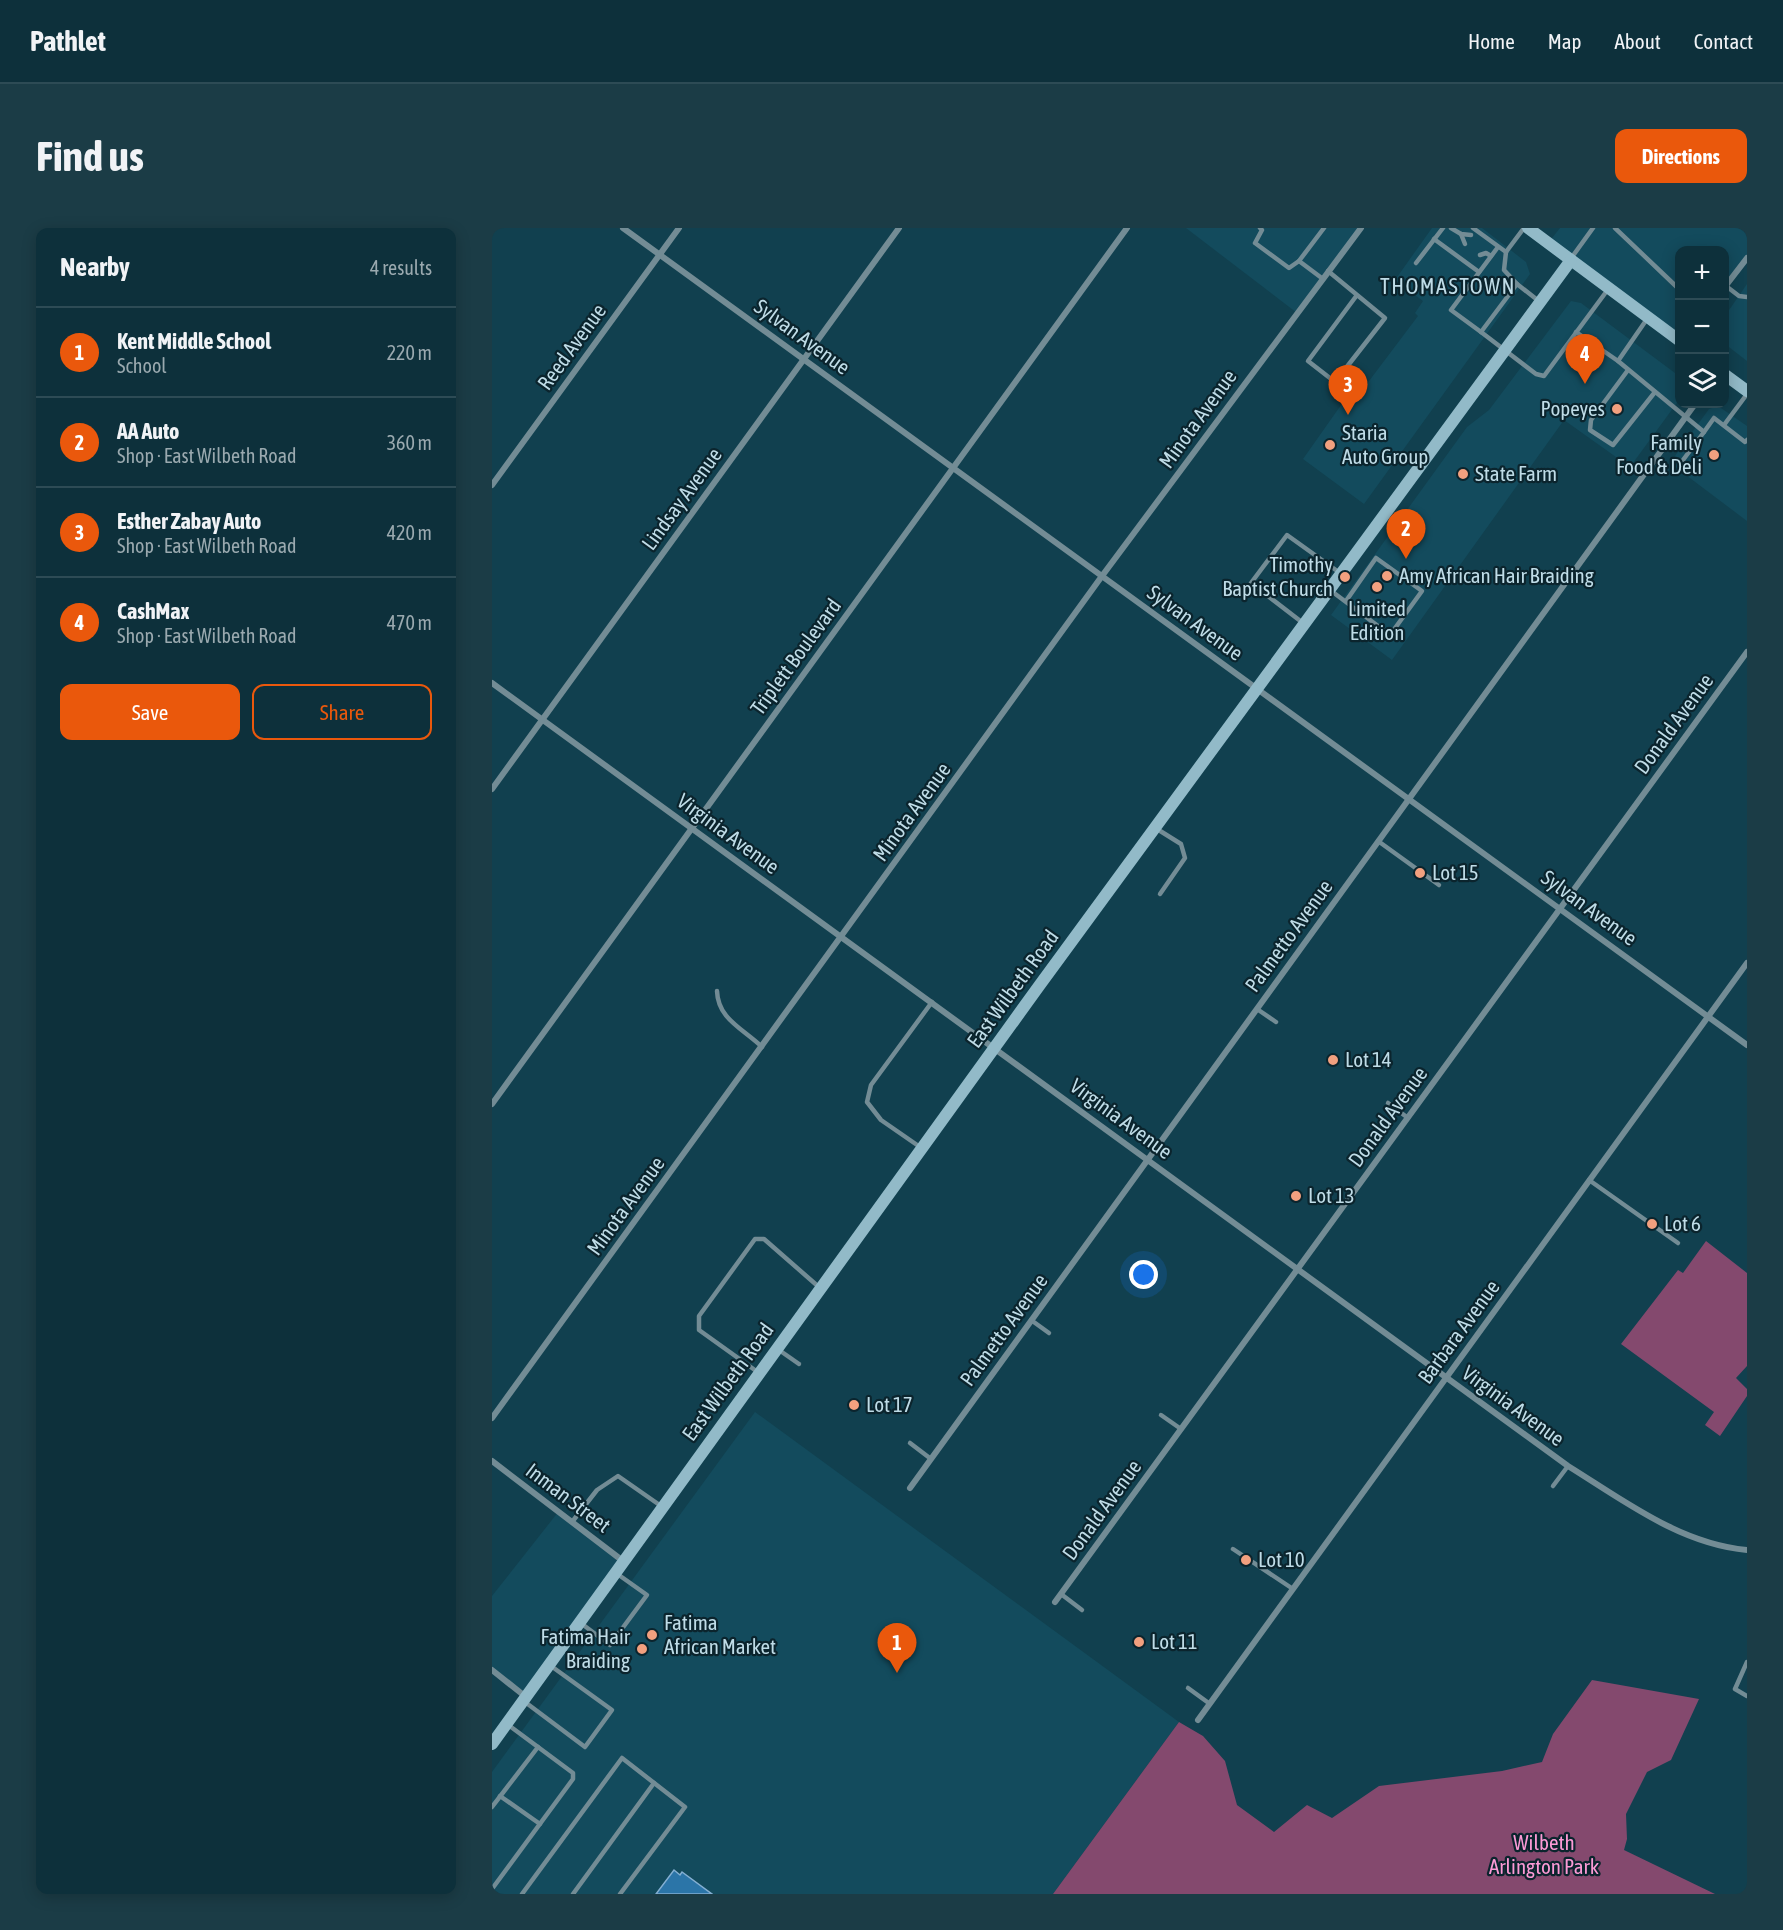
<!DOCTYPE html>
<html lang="en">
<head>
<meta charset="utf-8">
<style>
  :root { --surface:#0d303b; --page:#1b3c46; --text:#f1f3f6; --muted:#9aa9af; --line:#2d4b55; --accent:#ea580c }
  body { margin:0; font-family:"Asap Condensed",sans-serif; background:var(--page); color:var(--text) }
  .controls { position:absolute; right:18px; top:18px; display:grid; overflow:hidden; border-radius:12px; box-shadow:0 3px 15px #0003 }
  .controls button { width:54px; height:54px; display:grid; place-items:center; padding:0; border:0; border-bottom:2px solid var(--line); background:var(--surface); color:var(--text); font:30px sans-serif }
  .you { position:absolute; left:652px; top:1047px; width:21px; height:21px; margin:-15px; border:4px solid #fff; border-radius:50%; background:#1a73e8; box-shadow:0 0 0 9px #1a73e833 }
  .badge { display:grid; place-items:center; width:39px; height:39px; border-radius:50%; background:var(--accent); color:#fff; font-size:20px; font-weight:700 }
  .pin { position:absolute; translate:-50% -50px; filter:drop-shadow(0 2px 3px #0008) }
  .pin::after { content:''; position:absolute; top:32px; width:21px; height:18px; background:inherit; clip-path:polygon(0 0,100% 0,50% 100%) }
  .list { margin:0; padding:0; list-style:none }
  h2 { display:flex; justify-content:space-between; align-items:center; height:78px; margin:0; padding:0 24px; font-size:26px }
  h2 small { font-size:20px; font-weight:400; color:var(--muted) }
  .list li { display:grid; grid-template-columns:39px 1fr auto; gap:18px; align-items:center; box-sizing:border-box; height:90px; padding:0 24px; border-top:2px solid var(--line) }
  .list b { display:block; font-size:22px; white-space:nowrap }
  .list p { margin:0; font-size:20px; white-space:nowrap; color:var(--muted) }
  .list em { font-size:20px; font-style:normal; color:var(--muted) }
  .actions { display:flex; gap:12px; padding:18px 24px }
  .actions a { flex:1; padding:14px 0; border:2px solid var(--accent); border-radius:12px; text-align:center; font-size:21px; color:var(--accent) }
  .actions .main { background:var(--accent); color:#fff }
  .icon { flex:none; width:33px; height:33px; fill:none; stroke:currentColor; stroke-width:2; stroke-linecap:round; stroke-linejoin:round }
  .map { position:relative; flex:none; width:1255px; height:1666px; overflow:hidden; border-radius:12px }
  header { display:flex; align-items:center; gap:36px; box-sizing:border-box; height:84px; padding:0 30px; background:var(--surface); border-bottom:2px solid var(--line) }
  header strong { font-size:28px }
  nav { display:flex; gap:33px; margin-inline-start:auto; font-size:21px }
  .intro { display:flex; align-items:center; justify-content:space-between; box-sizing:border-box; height:144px; padding:0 36px }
  h1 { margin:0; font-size:42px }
  .button { padding:15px 27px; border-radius:12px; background:var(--accent); color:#fff; font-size:21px; font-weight:700 }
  main { display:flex; gap:36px; padding:0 36px }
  aside { flex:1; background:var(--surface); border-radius:12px; box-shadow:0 3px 15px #0003 }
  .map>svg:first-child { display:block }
</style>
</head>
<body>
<header>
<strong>Pathlet</strong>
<nav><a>Home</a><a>Map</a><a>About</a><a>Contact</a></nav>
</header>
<div class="intro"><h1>Find us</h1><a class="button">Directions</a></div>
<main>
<aside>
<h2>Nearby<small>4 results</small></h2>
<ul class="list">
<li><span class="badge">1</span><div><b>Kent Middle School</b><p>School</p></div><em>220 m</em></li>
<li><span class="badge">2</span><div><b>AA Auto</b><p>Shop · East Wilbeth Road</p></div><em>360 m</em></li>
<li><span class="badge">3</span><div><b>Esther Zabay Auto</b><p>Shop · East Wilbeth Road</p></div><em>420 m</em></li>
<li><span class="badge">4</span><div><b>CashMax</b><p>Shop · East Wilbeth Road</p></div><em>470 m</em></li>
</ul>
<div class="actions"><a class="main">Save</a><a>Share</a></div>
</aside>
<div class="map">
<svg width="1255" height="1666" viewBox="0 0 1255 1666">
  <rect width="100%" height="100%" fill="#11404f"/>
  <g fill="#134b5d">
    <polygon points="694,0 869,0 805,85"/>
    <polygon points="940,0 990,0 1034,34 1038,46 872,276 811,231 854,170 866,158 871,161 926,88 923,85 931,73 903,52"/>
    <polygon points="1068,0 1255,0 1255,30 1233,60 1232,22 1188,22 1187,113 1056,15"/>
    <polygon points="1255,56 1255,133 1233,116 1233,88"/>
    <polygon points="1079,73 1089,75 1187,148 1187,172 1138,239 1072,192 900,432 839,387 975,199 997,182"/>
    <polygon points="1226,178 1255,198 1255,293 1178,235 1217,181"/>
    <polygon points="263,1184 687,1494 561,1666 0,1666 0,1544"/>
    <polygon points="67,1283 131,1333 34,1469 0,1442 0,1368"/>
  </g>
  <g fill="#84496e">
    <polygon points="1214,1013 1255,1045 1255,1138 1244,1150 1255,1161 1255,1168 1228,1208 1213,1197 1222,1184 1129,1116 1186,1042 1191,1045"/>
    <polygon points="1100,1452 1207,1471 1179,1532 1155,1544 1134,1586 1135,1611 1132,1622 1223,1666 561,1666 687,1494 711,1508 733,1533 745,1577 782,1604 815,1577 840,1590 887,1558 1010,1543 1050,1534 1061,1506"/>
  </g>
  <polygon fill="#2b75a8" stroke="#84afd2" stroke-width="1.5" points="182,1642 188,1647 190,1644 220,1666 164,1666"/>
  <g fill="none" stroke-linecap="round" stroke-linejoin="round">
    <g stroke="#738c95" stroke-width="4.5">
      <polyline points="768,0 770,2 763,15 797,40 807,33 831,51"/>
      <polyline points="959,0 969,6 979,7"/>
      <polyline points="981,0 1014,24"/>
      <polyline points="1123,0 1188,62"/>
      <polyline points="969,6 973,16"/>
      <polyline points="942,11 987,44"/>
      <polyline points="988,27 994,25 999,28"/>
      <polyline points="1080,29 1101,0"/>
      <polyline points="807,33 832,0"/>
      <polyline points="924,35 951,0"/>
      <polyline points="836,43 893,90 843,154 816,133 865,67"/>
      <polyline points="1025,56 1012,42 1014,24 1032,0"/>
      <polyline points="1234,58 1247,68 1255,69"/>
      <polyline points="1048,74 1025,56 989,104 1044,146 1052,148 1117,60"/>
      <polyline points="989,104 959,82 1006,19"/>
      <polyline points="1084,104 1126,133 1212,204 1222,190 1253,214 1255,212"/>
      <polyline points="1126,133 1155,91"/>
      <polyline points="1136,142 1099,192 1098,202 1121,217 1163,164"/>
      <polyline points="1232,197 1255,166"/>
      <polyline points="1191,232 1212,204"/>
      <polyline points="838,362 898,407 930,363 884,330 854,373"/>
      <polyline points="811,395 759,355 795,307 848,345"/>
      <polyline points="665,601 689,616 693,630 668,666"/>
      <polyline points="886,613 947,657"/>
      <path d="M 225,763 C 226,791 250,800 270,819"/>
      <polyline points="765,781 784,794"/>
      <polyline points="896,875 916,890"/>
      <polyline points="428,919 389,892 375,874 379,857 440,774"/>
      <polyline points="1097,952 1186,1015"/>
      <polyline points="539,1092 557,1105"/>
      <polyline points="287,1122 307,1136"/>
      <polyline points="267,1145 207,1102 207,1088 263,1011 272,1011 328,1060"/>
      <polyline points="669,1187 689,1201"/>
      <polyline points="418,1215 439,1231"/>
      <polyline points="1061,1258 1076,1238"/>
      <polyline points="80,1294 105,1262 126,1248 169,1278"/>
      <polyline points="741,1321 801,1361"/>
      <polyline points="569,1366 590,1382"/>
      <polyline points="90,1396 118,1417 155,1367 124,1345"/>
      <polyline points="1255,1434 1243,1461 1255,1468"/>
      <polyline points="696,1460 718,1476"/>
      <polyline points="33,1474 93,1519 120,1482 59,1438"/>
      <polyline points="8,1568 48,1596"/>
      <polyline points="0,1579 46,1519"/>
      <polyline points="0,1661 81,1551 81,1545 15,1496"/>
      <polyline points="30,1666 130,1530 193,1579 128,1666"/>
      <polyline points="81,1666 162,1555"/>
    </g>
    <g stroke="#738c95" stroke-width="6">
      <polyline points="131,0 1255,817"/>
      <polyline points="1232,60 1255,30"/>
      <polyline points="0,257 187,0"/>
      <path d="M 0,455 L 1076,1238 C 1131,1272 1188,1316 1255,1322"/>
      <polyline points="0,561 407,0"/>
      <polyline points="0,876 635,0"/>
      <polyline points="0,1190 610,348 869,0"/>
      <polyline points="0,1233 131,1333"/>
      <polyline points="418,1260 1203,176"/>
      <polyline points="563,1374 1255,424"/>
      <polyline points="0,1442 34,1469"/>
      <polyline points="706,1492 1255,735"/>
    </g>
    <g stroke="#92bac8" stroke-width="12">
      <polyline points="1036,0 1188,113"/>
      <polyline points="1232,146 1255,163"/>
      <polyline points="0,1516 547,758 1079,32"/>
    </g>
  </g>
  <g fill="#f2a07f" stroke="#0b242d" stroke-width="2">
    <circle cx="1125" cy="181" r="6"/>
    <circle cx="838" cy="217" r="6"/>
    <circle cx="1222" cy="227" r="6"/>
    <circle cx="971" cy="246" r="6"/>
    <circle cx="895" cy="348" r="6"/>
    <circle cx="853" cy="349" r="6"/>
    <circle cx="885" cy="359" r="6"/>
    <circle cx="928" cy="645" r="6"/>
    <circle cx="841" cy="832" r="6"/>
    <circle cx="804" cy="968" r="6"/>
    <circle cx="1160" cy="996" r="6"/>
    <circle cx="362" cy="1177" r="6"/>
    <circle cx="754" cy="1332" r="6"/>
    <circle cx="160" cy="1407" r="6"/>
    <circle cx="647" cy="1414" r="6"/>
    <circle cx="150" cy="1421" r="6"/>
  </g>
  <g text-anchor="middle" stroke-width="4.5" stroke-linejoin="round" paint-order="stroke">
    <g font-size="21" fill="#bfdce7" stroke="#0b242d">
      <text transform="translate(310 109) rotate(36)" y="7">Sylvan Avenue</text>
      <text transform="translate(80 119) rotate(-54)" y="7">Reed Avenue</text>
      <text transform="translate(706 191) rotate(-54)" y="7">Minota Avenue</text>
      <text transform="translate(190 271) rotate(-54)" y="7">Lindsay Avenue</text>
      <text transform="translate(703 395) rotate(36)" y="7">Sylvan Avenue</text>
      <text transform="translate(304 429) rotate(-54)" y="7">Triplett Boulevard</text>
      <text transform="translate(1182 496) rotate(-54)" y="7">Donald Avenue</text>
      <text transform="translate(420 584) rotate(-54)" y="7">Minota Avenue</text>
      <text transform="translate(236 606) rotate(36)" y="7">Virginia Avenue</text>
      <text transform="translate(1097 680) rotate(36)" y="7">Sylvan Avenue</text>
      <text transform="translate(797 708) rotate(-54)" y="7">Palmetto Avenue</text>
      <text transform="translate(521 761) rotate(-54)" y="7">East Wilbeth Road</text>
      <text transform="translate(896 889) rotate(-54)" y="7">Donald Avenue</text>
      <text transform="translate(629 891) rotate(36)" y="7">Virginia Avenue</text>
      <text transform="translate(134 978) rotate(-54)" y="7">Minota Avenue</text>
      <text transform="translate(512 1102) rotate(-54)" y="7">Palmetto Avenue</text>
      <text transform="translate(967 1104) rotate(-54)" y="7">Barbara Avenue</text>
      <text transform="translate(236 1154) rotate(-54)" y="7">East Wilbeth Road</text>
      <text transform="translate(1021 1178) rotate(36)" y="7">Virginia Avenue</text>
      <text transform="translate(76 1270) rotate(37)" y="7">Inman Street</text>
      <text transform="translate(610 1282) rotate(-54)" y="7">Donald Avenue</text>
    </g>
    <g font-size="21" fill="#bfdce7" stroke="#0b242d" text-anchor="start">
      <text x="1113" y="188" text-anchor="end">Popeyes</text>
      <text x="850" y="212">Staria<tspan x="850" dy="24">Auto Group</tspan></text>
      <text x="1210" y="222" text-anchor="end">Family<tspan x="1210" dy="24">Food &amp; Deli</tspan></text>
      <text x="983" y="253">State Farm</text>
      <text x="841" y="344" text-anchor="end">Timothy<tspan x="841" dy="24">Baptist Church</tspan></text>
      <text x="907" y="355">Amy African Hair Braiding</text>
      <text x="885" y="388" text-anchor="middle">Limited<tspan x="885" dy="24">Edition</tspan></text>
      <text x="940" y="652">Lot 15</text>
      <text x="853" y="839">Lot 14</text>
      <text x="816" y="975">Lot 13</text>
      <text x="1172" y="1003">Lot 6</text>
      <text x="374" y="1184">Lot 17</text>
      <text x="766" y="1339">Lot 10</text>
      <text x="172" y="1402">Fatima<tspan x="172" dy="24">African Market</tspan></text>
      <text x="138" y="1416" text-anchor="end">Fatima Hair<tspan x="138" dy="24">Braiding</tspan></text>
      <text x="659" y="1421">Lot 11</text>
    </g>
    <g font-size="21" fill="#fc9ad6" stroke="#0b242d">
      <text x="1052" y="1622">Wilbeth<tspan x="1052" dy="24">Arlington Park</tspan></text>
    </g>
    <g font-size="22" letter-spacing="1.5" fill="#bfdce7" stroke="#0b242d">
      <text x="956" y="66">THOMASTOWN</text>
    </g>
  </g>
</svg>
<div class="controls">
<button>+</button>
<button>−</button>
<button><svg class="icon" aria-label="layers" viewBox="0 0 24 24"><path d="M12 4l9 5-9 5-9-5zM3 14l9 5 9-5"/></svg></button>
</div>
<div class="you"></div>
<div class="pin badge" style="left:405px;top:1445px">1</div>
<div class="pin badge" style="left:914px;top:331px">2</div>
<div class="pin badge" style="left:856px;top:187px">3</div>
<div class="pin badge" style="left:1093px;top:156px">4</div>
</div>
</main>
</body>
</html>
